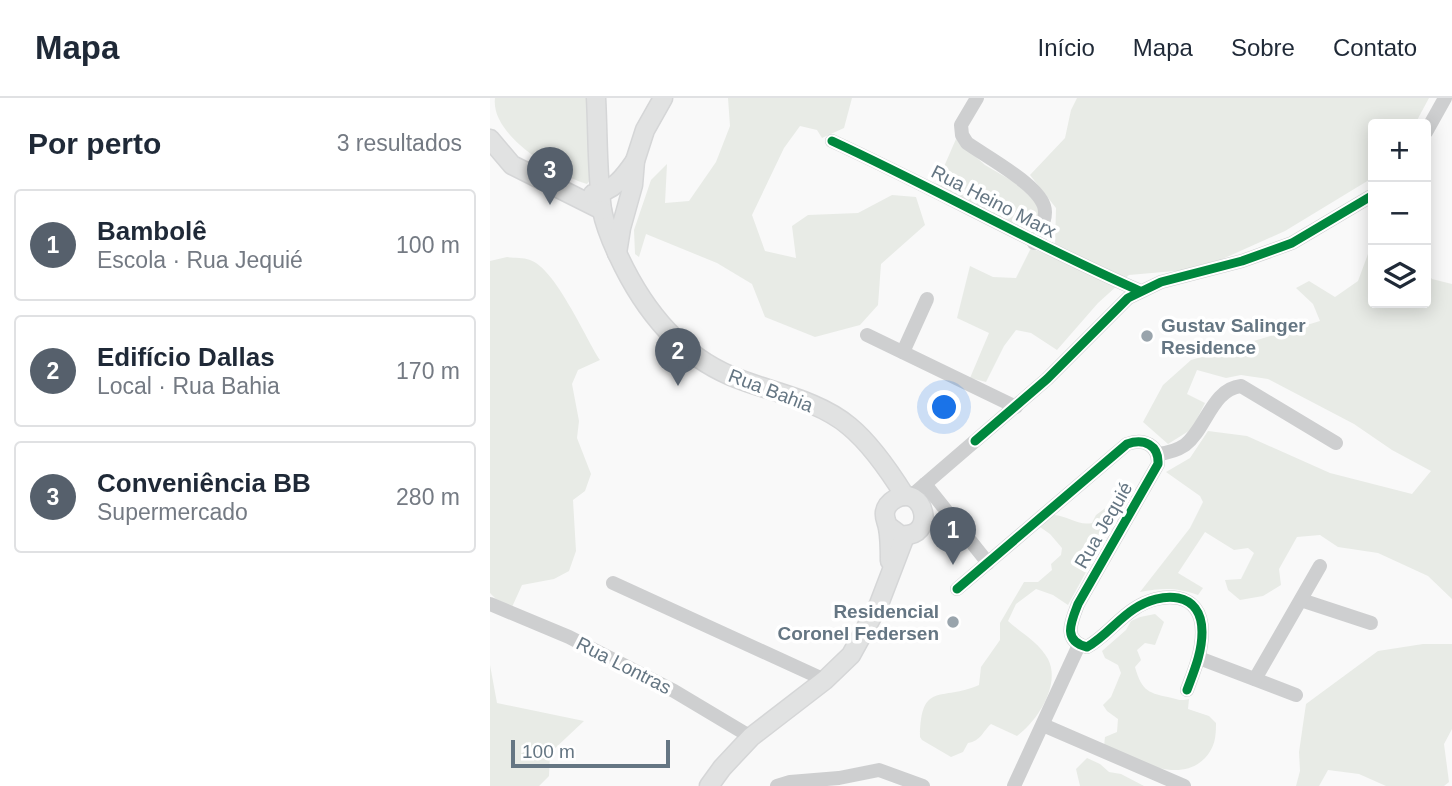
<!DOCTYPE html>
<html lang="pt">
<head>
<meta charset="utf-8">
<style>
  :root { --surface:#fff; --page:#f6f6f7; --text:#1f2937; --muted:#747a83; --line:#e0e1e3; --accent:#56606c }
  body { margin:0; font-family:Helvetica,sans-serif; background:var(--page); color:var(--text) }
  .controls { position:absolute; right:21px; top:21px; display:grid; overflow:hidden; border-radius:7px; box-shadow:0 4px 18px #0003 }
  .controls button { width:63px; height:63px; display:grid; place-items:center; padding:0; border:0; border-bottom:2px solid var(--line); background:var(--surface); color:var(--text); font:35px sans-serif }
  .scale { position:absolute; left:21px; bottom:18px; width:159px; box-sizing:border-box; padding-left:7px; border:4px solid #657683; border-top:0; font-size:19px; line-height:24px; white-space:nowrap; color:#657683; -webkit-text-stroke:5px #fff; paint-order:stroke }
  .you { position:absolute; left:455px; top:310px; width:24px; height:24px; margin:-18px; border:5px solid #fff; border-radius:50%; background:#1a73e8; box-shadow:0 0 0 10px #1a73e833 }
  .badge { display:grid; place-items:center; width:46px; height:46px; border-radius:50%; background:var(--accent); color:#fff; font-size:23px; font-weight:700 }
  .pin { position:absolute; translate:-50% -58px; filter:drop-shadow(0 2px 4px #0008) }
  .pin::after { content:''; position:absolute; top:37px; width:24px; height:21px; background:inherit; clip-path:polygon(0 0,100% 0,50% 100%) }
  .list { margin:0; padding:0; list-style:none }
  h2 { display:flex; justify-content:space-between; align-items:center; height:91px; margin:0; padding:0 28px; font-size:30px }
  h2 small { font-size:23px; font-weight:400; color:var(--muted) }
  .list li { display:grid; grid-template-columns:46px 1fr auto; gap:21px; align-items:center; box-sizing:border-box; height:112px; margin:0 14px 14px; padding:0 14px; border:2px solid var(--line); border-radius:7px }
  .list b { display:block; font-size:26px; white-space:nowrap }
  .list p { margin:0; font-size:23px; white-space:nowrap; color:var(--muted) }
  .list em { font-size:23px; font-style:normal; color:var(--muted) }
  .icon { flex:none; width:38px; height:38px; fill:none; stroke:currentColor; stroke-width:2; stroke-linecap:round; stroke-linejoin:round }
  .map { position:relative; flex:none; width:962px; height:688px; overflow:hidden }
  header { display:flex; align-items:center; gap:42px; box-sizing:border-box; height:98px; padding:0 35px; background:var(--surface); border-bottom:2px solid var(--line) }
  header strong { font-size:33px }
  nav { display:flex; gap:38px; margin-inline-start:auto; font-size:24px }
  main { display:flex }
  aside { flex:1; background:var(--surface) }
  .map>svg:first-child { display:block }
</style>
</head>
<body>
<header>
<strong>Mapa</strong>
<nav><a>Início</a><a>Mapa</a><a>Sobre</a><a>Contato</a></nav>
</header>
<main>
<aside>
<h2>Por perto<small>3 resultados</small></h2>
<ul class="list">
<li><span class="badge">1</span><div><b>Bambolê</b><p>Escola · Rua Jequié</p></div><em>100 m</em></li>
<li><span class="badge">2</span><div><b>Edifício Dallas</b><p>Local · Rua Bahia</p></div><em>170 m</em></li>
<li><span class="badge">3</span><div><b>Conveniência BB</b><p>Supermercado</p></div><em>280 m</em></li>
</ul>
</aside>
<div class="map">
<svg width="962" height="688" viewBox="0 0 962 688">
  <rect width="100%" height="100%" fill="#f9f9f9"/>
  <g fill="#e8ebe6">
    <path d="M 5,0 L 97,0 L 103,78 L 97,86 C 68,77 0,38 5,0 Z"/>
    <polygon points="238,0 362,0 354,30 332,40 327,32 310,28 294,50 262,117 275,153 306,160 302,128 318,117 368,115 402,97 426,99 435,127 391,166 388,207 370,227 325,239 275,219 262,186 227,165 156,136 149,159 145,156 144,132 161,82 177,66 175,105 199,103 226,64 240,28"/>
    <polygon points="587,0 939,0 925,26 883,26 883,77 879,82 795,133 728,163 696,172 639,177 608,205 567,252 541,235 526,232 514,248 496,284 480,280 499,235 467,220 480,168 503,179 526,180 541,150 560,158 565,150 566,110 540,77 575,40 581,12"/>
    <polygon points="466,41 495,67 524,84 551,109 549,135 513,123 488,107 446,87"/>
    <path d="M 883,154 L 883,205 L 936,205 L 936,174 L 942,181 L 962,186 L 962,501 L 938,478 L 888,455 L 848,449 L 830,437 L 807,439 L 789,471 L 791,487 L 773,498 L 750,502 L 738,492 L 735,482 L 751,481 L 764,455 L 758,450 L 744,452 L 715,434 L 688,475 L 713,490 L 708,497 C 686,489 672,490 650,494 L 700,430 L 713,404 L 710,398 L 676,374 L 700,360 L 718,333 L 757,338 L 840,375 L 922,396 L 941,373 L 902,352 L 864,326 L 778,281 L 751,277 L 736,280 L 707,272 L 697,296 L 715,305 L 702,331 L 678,346 L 653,324 L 673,287 L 701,262 L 830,223 L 823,206 L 806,190 L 819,183 L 845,199 L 868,183 L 878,156 Z"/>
    <path d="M 17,159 C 24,160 33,159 40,162 C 65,170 95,239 110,262 L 88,272 L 82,286 L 89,323 L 87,340 L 101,376 L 95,393 L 83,402 L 86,453 L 79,473 L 64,481 L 32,487 L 22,509 L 6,501 L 0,495 L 0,163 Z"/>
    <path d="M 625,403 L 635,403 L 578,507 L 563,497 L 546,491 L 526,506 L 518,523 C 531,535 549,544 558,561 C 571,586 548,623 527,638 L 501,626 C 493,633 491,643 478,645 L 473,654 L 461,659 L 432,642 L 430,639 C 431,582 451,604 489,587 L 491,569 L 510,542 L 510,525 L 534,484 L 548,484 L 562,472 L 561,466 L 571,457 L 572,450 L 560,436 L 550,429 L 564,417 C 578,418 588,428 602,425 L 606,417 Z"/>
    <path d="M 665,516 L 674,524 L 665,547 L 655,545 L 647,552 L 651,562 L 645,569 C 652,594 659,595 682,600 C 689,602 692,603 699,601 L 698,611 L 719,618 L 726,625 C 726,639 725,649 715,660 C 688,688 643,660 614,648 L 615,639 L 627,634 L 628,621 L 617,613 L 613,607 L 621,599 L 631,575 L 628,567 L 615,560 L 612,553 L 636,532 L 641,523 L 650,519 Z"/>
    <polygon points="933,546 962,546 962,631 954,646 959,684 954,688 896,688 869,676 838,672 829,688 806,688 810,673 809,654 816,606 888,553"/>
    <polygon points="0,567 7,605 94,623 60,655 59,678 49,688 0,688"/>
    <polygon points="597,660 610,666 619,674 631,676 654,688 590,688 586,671"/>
  </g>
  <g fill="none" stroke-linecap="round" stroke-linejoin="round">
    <g stroke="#d5d6d7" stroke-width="21">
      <g id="major">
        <path d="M 106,0 C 108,37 107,75 112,112 C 115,128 121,142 128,157 C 152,209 187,255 241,278 C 279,294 327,301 359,328 C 381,346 400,374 415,398"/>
        <polyline points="0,41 22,67 112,112"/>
        <path d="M 103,96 C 124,93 134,79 145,63"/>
        <polyline points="127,155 131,130 143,87 145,63 155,32 173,0"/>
        <path d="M 398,428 L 410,437 C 449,441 434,384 405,401 C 400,404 396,408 395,414 C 394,420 397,424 398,430 C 400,440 400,452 400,463"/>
        <polyline points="219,688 232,670 261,639 335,582 361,557 389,506 415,438"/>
      </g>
    </g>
    <g stroke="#cecfd0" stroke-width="14">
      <path d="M 487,0 L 471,27 L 472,37 L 477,45 C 497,59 547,86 554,108 C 558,120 549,134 544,145"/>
      <polyline points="936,34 955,0"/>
      <path d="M 342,43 C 446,91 545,147 650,193"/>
      <polyline points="377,237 526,309"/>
      <polyline points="413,254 437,201"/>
      <path d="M 668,356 C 678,355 686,353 695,347 C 716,331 722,291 751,288 L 846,345"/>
      <polyline points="435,386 498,465"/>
      <polyline points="420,399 557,281 638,200 671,184 752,163 802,145 883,97"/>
      <polyline points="123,485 335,582"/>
      <path d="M 467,491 L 637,346 C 654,340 669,347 668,366 L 588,506 C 581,524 572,543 597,549 C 615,539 627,522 644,511 C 671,493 712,492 712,534 C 712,555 704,573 697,592"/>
      <polyline points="811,502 881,525"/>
      <polyline points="0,506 79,539 184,593 261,639"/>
      <polyline points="709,560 806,597"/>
      <polyline points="765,581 830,468"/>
      <polyline points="553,627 694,688"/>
      <polyline points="287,688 300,684 349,680 389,672 433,688"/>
      <polyline points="524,688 589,547"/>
    </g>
    <use href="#major" stroke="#e1e2e2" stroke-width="18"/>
    <g stroke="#fff" stroke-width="13">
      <g id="cycleway">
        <path d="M 342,43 C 446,91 545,147 650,193"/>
        <polyline points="485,343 557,281 638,200 671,184 752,163 802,145 883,97"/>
        <path d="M 467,491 L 637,346 C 654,340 669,347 668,366 L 588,506 C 581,524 572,543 597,549 C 615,539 627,522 644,511 C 671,493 712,492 712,534 C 712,555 704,573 697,592"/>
      </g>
    </g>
    <use href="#cycleway" stroke="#00873e" stroke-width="9"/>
  </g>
  <g fill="#99a4ac" stroke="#fff" stroke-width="2.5">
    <circle cx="657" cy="238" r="7"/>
    <circle cx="463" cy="524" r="7"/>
  </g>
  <g text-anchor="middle" stroke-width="7" stroke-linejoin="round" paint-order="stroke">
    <g font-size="19" fill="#657683" stroke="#fff">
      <text transform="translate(504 103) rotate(27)" y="7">Rua Heino Marx</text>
      <text transform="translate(281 292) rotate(21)" y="7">Rua Bahia</text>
      <text transform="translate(613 427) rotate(-60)" y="7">Rua Jequié</text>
      <text transform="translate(134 567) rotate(27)" y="7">Rua Lontras</text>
    </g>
    <g font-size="19" font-weight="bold" fill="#657683" stroke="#fff" text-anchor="start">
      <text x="671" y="234">Gustav Salinger<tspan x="671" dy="22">Residence</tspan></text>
      <text x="449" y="520" text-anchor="end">Residencial<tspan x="449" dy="22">Coronel Federsen</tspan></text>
    </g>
  </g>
</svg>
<div class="controls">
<button>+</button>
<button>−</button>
<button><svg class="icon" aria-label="layers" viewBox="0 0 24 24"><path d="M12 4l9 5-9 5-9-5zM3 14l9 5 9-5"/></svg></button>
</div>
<div class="scale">100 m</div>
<div class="you"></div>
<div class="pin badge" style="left:463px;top:467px">1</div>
<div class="pin badge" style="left:188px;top:288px">2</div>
<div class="pin badge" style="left:60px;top:107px">3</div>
</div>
</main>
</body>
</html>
